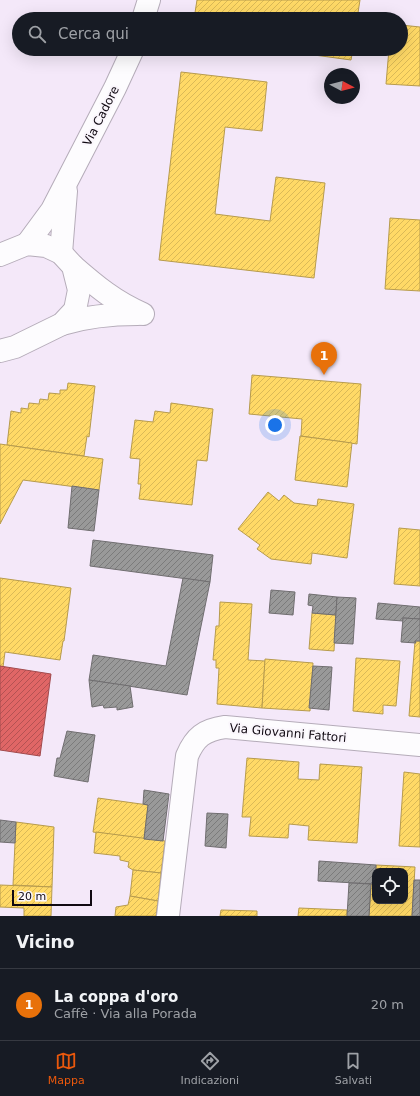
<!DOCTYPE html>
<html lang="it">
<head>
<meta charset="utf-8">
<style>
  :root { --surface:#171b24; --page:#242831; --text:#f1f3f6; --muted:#9ea1a6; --line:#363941; --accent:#ea580c }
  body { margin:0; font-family:"DejaVu Sans",sans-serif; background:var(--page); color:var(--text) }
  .controls { position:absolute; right:12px; bottom:12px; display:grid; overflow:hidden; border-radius:8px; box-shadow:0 4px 16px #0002 }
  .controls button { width:36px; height:36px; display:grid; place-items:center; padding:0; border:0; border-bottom:1px solid var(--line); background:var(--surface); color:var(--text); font:20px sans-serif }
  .compass { position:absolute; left:324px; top:68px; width:36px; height:36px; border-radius:50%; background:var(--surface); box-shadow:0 4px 16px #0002; rotate:97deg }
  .scale { position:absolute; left:12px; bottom:10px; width:80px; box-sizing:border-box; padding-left:4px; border:2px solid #100912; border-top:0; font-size:11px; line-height:14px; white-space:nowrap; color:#100912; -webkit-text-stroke:3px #faf6fc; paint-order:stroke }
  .you { position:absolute; left:275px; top:425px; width:14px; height:14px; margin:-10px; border:3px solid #fff; border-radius:50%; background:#1a73e8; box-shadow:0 0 0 6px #1a73e833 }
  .badge { display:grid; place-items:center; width:26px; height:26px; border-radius:50%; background:var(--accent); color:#fff; font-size:13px; font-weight:700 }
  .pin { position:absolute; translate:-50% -33px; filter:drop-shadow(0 1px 2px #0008) }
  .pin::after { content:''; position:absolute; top:21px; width:14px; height:12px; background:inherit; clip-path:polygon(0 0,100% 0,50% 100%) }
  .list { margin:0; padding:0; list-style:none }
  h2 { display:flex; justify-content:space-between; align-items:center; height:52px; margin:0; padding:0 16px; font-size:17px }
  h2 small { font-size:13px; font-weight:400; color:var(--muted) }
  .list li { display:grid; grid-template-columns:26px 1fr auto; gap:12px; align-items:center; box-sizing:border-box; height:72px; padding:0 16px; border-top:1px solid var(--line) }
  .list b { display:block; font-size:15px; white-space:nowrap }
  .list p { margin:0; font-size:13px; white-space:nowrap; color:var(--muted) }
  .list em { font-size:13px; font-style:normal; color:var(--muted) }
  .icon { flex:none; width:22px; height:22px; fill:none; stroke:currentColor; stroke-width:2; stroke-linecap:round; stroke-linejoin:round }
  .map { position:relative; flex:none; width:420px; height:916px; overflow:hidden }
  .search { position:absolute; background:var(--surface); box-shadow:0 4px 16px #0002; left:12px; right:12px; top:12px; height:44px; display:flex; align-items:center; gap:10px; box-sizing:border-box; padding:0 14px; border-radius:22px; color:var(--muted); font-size:15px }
  .sheet { height:124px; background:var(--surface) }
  nav { display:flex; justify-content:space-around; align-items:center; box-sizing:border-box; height:56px; border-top:1px solid var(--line); background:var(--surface); font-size:11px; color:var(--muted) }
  nav a { display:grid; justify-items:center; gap:2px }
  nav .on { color:var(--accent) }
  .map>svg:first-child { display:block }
</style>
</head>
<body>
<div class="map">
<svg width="420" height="916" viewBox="0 0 420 916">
  <defs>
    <pattern id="homes-hatch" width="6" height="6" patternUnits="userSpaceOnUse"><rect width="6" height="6" fill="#ffd966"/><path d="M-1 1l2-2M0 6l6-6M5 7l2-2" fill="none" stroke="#dab957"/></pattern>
    <pattern id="shops-hatch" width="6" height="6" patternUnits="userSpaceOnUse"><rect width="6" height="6" fill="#e06666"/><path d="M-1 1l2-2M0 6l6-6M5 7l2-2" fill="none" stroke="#b45253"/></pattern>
    <pattern id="industry-hatch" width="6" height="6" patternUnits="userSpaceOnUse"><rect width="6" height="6" fill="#999"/><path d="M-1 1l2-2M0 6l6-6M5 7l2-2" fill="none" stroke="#7b7b7b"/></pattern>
  </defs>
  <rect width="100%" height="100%" fill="#f4e8f9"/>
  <g fill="url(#homes-hatch)" stroke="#b79b4d">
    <polygon points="197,0 360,0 357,19 194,19"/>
    <polygon points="401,25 420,27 420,86 386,84 389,49 401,49"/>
    <polygon points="270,49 353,49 351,60"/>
    <polygon points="181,72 267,82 262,131 225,127 215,214 270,221 276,177 325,183 314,278 159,260"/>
    <polygon points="390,218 420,220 420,291 385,289"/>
    <polygon points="252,375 361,384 357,444 301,436 302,419 249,414"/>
    <polygon points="68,383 95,386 89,437 87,436 84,456 7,445 11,411 21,413 21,408 28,409 29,403 39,404 40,399 48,400 49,393 60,394 60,390 67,390"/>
    <polygon points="171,403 213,409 207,461 197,460 192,505 139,499 141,484 138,484 140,459 130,458 135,420 153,422 155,411 170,413"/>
    <polygon points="300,436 352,443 347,487 295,480"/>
    <polygon points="0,444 103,459 99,490 23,480 0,524"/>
    <polygon points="268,492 279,501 284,495 294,503 317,506 318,499 354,504 347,558 312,553 311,564 271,559 257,549 260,545 238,529"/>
    <polygon points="399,528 420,530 420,586 394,584"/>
    <polygon points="0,578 71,588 64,641 63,641 60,660 5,652 3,667 0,666"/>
    <polygon points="220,602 252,604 248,660 265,661 262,708 217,704 219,668 216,668 216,660 213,660 216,626 219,626"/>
    <polygon points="312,613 336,615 334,651 309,649"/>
    <polygon points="415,641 420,641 420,717 409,716"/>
    <polygon points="356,658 400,661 396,706 383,705 383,714 353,711"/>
    <polygon points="265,659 313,663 310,711 262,708"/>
    <polygon points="247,758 299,762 298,779 319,780 320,764 362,767 357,843 308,840 309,826 289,824 288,838 249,836 251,817 242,817"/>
    <polygon points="404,772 420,774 420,847 399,846"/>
    <polygon points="98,798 148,805 144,839 93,832"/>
    <polygon points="16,822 54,827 52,887 13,885"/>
    <polygon points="96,832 165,841 161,873 133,870 128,867 129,862 120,860 120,856 94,853"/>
    <polygon points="376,865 415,867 412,916 369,916 371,884 375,884 375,881 375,901 405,901 405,871 376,871"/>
    <polygon points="133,870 161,873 158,901 130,896"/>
    <polygon points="0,885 52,887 51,916 24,916 24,908 0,907"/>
    <polygon points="130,896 158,901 156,916 115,916 116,907 128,905"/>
    <polygon points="299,908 347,910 347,916 298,916"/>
    <polygon points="221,910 257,911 257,916 220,916"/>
  </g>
  <polygon fill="url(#shops-hatch)" stroke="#a24a4d" points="0,666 51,674 40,756 0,750"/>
  <g fill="url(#industry-hatch)" stroke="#706e70">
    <polygon points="72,486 99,490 94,531 68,528"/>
    <polygon points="93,540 213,555 210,582 90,566"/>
    <polygon points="183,578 210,582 187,695 89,680 93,655 166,666"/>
    <polygon points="271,590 295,592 293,615 269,613"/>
    <polygon points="309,594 337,597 336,615 312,613 313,606 308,605"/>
    <polygon points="337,597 356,598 353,644 334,643"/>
    <polygon points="378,603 420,607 420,619 403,618 403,621 376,619"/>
    <polygon points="403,618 420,619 420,641 415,641 416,643 401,642"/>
    <polygon points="313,666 332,667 329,710 309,708"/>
    <polygon points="89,680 130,686 133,707 117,710 117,707 104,708 103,705 92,707"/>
    <polygon points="67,731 95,735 88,782 54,776 57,758 60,758"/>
    <polygon points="144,790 169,794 163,841 144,839 148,805 143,804"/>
    <polygon points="207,813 228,814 226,848 205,846"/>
    <polygon points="0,820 16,822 15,843 0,842"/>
    <polygon points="319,861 376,865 375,884 318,881"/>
    <polygon points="414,880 420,880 420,916 412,916"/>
    <polygon points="349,883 371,884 369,916 347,916"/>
  </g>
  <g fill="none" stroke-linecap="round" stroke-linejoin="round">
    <g stroke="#b5acb9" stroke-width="24">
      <g id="street">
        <polyline points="143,19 149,0"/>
        <polyline points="27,244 52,210 115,88 133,49"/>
        <polyline points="61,253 66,191"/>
        <path d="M 168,916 L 187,756 C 195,737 204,730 225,727 L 420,745"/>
      </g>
    </g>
    <g stroke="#b5acb9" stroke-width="24">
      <g id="secondary">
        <polyline points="0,255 27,244 46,246 61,253 73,266 79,290 75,310 62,324 15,347 0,351"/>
        <path d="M 73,266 C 96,286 115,302 143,314"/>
        <path d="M 62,324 C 88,316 111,314 138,314"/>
      </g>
    </g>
    <use href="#street" stroke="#fdfcfe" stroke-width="22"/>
    <use href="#secondary" stroke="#fdfcfe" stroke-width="22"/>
  </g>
  <g text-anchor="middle" stroke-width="4" stroke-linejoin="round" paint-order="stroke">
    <g font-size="12" fill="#100912" stroke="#faf6fc">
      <text transform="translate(101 116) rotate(-63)" y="4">Via Cadore</text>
      <text transform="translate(288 733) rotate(5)" y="4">Via Giovanni Fattori</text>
    </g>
  </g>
</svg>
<div class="controls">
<button><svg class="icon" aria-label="locate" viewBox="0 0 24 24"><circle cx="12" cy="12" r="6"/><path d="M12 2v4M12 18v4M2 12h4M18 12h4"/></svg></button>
</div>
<svg class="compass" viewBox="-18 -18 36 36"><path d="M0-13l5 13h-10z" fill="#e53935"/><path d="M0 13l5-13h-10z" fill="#9ea1a6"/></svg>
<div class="scale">20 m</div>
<div class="you"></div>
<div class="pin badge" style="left:324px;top:375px;background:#e8710a">1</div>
<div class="search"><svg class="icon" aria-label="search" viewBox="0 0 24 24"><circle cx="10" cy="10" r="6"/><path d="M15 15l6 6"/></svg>Cerca qui</div>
</div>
<section class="sheet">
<h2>Vicino<small></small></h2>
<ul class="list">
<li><span class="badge" style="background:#e8710a">1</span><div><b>La coppa d'oro</b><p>Caffè · Via alla Porada</p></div><em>20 m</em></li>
</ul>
</section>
<nav>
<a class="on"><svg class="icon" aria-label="map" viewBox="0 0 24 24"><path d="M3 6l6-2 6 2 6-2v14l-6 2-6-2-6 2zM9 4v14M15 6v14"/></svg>Mappa</a>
<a><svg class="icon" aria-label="directions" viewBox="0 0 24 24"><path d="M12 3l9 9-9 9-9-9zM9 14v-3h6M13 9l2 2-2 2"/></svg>Indicazioni</a>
<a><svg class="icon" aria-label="saved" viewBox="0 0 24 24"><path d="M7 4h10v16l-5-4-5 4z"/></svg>Salvati</a>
</nav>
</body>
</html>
